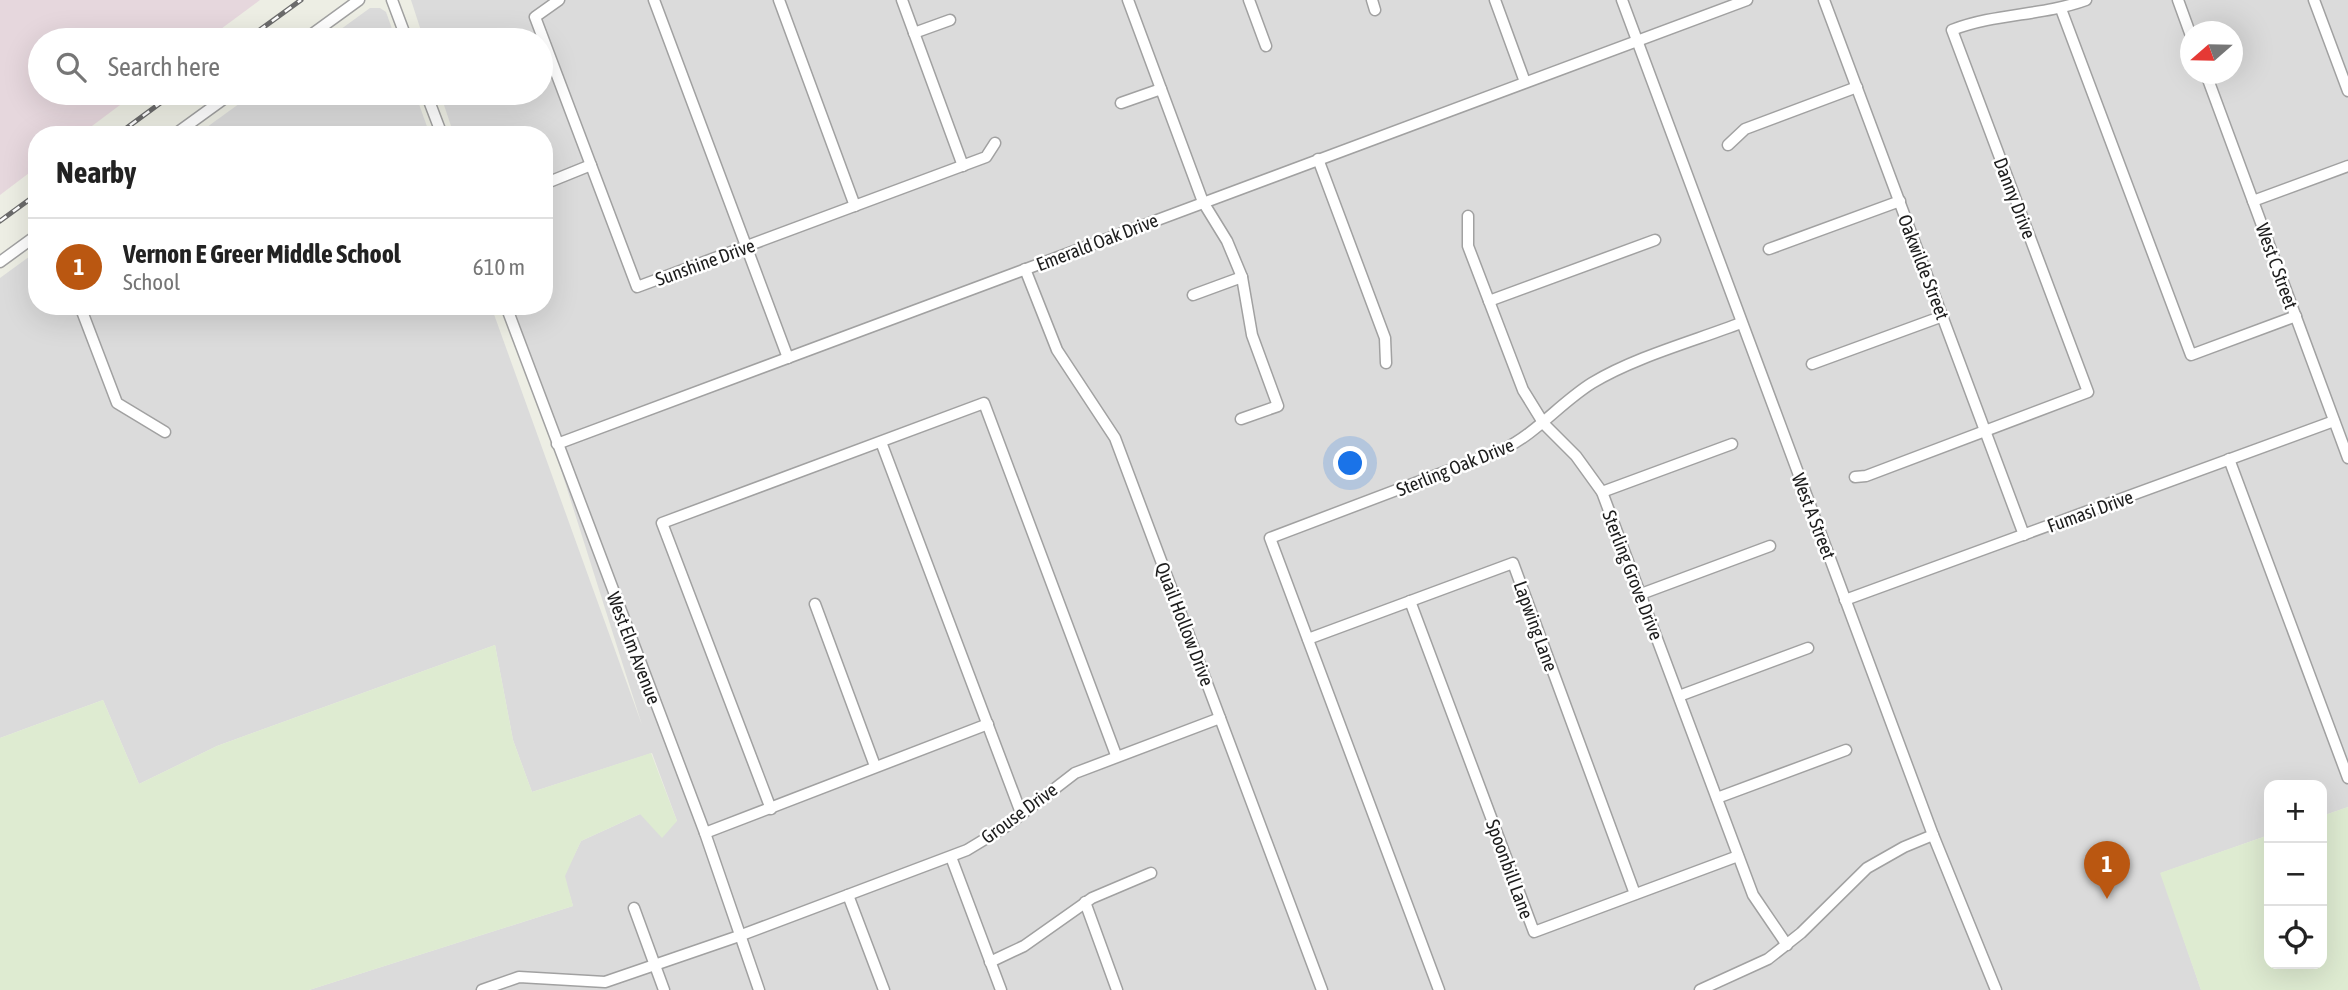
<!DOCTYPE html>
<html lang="en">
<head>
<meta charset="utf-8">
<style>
  :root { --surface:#fff; --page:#f6f6f6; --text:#222; --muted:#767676; --line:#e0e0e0; --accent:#ba5711 }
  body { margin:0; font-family:"Asap Condensed",sans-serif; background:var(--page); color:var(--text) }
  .controls { position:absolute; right:21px; bottom:21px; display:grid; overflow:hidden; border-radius:14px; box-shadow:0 7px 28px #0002 }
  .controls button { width:63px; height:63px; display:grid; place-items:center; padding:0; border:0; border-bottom:2px solid var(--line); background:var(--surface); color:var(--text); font:35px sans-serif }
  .compass { position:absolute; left:2180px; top:21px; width:63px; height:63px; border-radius:50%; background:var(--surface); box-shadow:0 7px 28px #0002; rotate:250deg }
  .you { position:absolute; left:1351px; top:464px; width:24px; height:24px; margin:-18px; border:5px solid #fff; border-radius:50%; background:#1a73e8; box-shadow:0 0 0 10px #1a73e833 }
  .badge { display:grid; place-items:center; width:46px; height:46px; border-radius:50%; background:var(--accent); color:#fff; font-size:23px; font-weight:700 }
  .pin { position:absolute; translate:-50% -58px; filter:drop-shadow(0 2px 4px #0008) }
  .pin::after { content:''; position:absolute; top:37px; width:24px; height:21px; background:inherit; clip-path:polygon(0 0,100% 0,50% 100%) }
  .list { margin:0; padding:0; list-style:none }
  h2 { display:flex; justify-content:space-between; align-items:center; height:91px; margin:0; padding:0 28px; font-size:30px }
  h2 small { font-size:23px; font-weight:400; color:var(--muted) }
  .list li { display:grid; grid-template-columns:46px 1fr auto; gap:21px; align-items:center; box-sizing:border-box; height:98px; padding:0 28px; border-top:2px solid var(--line) }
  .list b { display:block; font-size:26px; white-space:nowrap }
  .list p { margin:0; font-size:23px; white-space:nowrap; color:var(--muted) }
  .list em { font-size:23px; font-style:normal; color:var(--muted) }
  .icon { flex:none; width:38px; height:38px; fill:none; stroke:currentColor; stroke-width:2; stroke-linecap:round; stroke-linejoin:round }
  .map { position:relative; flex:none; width:2348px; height:990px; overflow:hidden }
  .search { position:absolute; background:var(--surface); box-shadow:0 7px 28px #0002; left:28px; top:28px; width:525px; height:77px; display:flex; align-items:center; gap:18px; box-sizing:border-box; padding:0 24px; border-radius:38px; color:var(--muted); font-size:26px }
  .panel { position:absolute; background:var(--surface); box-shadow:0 7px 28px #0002; left:28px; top:126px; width:525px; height:189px; border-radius:28px }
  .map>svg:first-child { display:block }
</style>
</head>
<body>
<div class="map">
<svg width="2348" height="990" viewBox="0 0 2348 990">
  <rect width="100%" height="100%" fill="#edeee4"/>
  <g fill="#dbdbdb" fill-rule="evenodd">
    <path d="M 411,0 L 2348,0 L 2348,807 L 2322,816 L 2322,785 L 2269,785 L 2269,835 L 2161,873 L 2201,990 L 309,990 L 573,906 L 564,876 L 581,841 L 640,814 L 677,821 L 652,753 L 532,792 L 513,740 L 495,645 L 217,746 L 139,784 L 103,700 L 0,738 L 0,278 L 37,251 L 37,306 L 491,306 L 642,725 L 509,306 L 544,306 L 544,135 L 454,135 L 440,93 L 541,93 L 541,40 L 424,40 ZM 2190,32 L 2232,32 L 2232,74 L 2190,74 Z"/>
    <polygon points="370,8 380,8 386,12 396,40 326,40"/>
    <polygon points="254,93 415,93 430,135 196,135"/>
  </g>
  <polygon fill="#e6d7dd" points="0,0 260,0 206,40 40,40 40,93 136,93 80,135 37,135 37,167 0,195"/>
  <g fill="#deebd1">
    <polygon points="495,645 513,740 532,792 651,753 677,821 662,838 640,814 581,841 565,876 573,906 309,990 0,990 0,738 103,700 139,784 217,746"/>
    <polygon points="2348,807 2348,990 2201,990 2160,873 2269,835 2269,964 2322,964 2322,816"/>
  </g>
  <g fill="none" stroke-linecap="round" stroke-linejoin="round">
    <g stroke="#a1a1a1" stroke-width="13">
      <g id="minor">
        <polyline points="392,0 407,40"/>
        <polyline points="559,0 535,17 637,287 986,157 995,143"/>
        <polyline points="654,0 788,358"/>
        <polyline points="779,0 855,206"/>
        <polyline points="902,0 963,166"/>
        <polyline points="1128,0 1203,202 1227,241 1242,277 1252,335 1278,406 1241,419"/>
        <polyline points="1249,0 1266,46"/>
        <polyline points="1372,0 1375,10"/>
        <polyline points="1495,0 1525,82"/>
        <polyline points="1622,0 1933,835 1996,990"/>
        <polyline points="1824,0 2024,535"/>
        <polyline points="2178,0 2190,33"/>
        <polyline points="2314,0 2348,91"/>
        <polyline points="2061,9 2191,355 2296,316"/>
        <polyline points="914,33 950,20"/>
        <polyline points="304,40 359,0"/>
        <polyline points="2206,74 2348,458"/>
        <polyline points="426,93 442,135"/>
        <polyline points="1121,103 1161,89"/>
        <polyline points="174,135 232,93"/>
        <polyline points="1728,145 1745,129 1857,87"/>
        <polyline points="1318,159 1385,338 1386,363"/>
        <polyline points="544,184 591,165"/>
        <polyline points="2253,201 2348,166"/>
        <polyline points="1468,216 1468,246 1523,390 1544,424 1576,456 1602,492 1753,895 1787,945"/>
        <polyline points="1769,249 1900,201"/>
        <polyline points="0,262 37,235"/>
        <polyline points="1025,269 1057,350 1115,438 1322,990"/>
        <polyline points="1193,295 1242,277"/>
        <polyline points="1489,301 1655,240"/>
        <polyline points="80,306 117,403 165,432"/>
        <polyline points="506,306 705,833 759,990"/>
        <polyline points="1812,364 1943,316"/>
        <polyline points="881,442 1021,813"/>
        <polyline points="557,444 1747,0"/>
        <polyline points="2229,459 2348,778"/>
        <path d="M 1855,477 L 1866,476 L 2088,392 L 1952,30 C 1996,13 2042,16 2086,0"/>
        <polyline points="1602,492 1732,444"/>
        <polyline points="1641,594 1770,546"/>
        <polyline points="1845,600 2334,421"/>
        <polyline points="1410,601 1534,932 1738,856"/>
        <polyline points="815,604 875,766"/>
        <polyline points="1308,639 1513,563 1635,894"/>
        <polyline points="1679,696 1808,648"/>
        <polyline points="1717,798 1846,750"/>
        <polyline points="771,809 662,523 984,403 1116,755"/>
        <polyline points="705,833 988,724"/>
        <polyline points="951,857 1001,990"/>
        <polyline points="848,895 884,990"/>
        <polyline points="1085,902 1117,990"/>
        <polyline points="634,908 664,990"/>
        <polyline points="990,962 1024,946 1092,898 1151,873"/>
        <polyline points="482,990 519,977 605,982 739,936 967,850 1005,827 1075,773 1220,718"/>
        <path d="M 1439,990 L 1270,538 L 1502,450 C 1537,433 1560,403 1592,383 C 1635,357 1694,341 1741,323"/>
        <polyline points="1700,990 1768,959 1801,933 1867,868 1904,847 1933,835"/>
      </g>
    </g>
    <use href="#minor" stroke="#fff" stroke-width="10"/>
    <g stroke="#6b6b6b" stroke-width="5">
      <g id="rail">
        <polyline points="246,40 301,0"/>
        <polyline points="117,135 174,93"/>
        <polyline points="0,221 37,194"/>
      </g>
    </g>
    <use href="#rail" stroke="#fff" stroke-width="2.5" stroke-dasharray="8" stroke-linecap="butt"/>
  </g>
  <g text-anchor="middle" stroke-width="5" stroke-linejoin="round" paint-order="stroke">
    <g font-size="19" fill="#1d1d1d" stroke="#fff">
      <text transform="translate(2015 198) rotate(69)" y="7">Danny Drive</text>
      <text transform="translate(1097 242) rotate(-21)" y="7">Emerald Oak Drive</text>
      <text transform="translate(705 262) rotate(-20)" y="7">Sunshine Drive</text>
      <text transform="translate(2277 266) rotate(70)" y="7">West C Street</text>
      <text transform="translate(1924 267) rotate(69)" y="7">Oakwilde Street</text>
      <text transform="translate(1455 467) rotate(-22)" y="7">Sterling Oak Drive</text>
      <text transform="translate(2090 511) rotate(-20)" y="7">Fumasi Drive</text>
      <text transform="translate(1814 516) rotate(69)" y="7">West A Street</text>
      <text transform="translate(1633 575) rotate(69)" y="7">Sterling Grove Drive</text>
      <text transform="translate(1185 624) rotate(69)" y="7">Quail Hollow Drive</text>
      <text transform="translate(1536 626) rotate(70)" y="7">Lapwing Lane</text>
      <text transform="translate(634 648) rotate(69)" y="7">West Elm Avenue</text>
      <text transform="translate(1019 813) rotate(-36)" y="7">Grouse Drive</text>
      <text transform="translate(1510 869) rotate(70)" y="7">Spoonbill Lane</text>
    </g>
  </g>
</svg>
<div class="controls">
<button>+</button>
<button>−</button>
<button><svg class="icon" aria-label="locate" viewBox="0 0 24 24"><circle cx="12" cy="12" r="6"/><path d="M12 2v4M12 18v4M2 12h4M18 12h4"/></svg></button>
</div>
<svg class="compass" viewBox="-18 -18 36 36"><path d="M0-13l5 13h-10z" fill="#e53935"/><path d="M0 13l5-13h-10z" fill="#767676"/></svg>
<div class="you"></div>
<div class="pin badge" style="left:2107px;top:899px">1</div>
<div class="search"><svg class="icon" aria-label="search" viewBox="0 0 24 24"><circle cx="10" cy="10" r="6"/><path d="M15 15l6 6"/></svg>Search here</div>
<section class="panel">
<h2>Nearby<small></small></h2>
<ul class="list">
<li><span class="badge">1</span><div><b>Vernon E Greer Middle School</b><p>School</p></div><em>610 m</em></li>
</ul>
</section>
</div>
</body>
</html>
